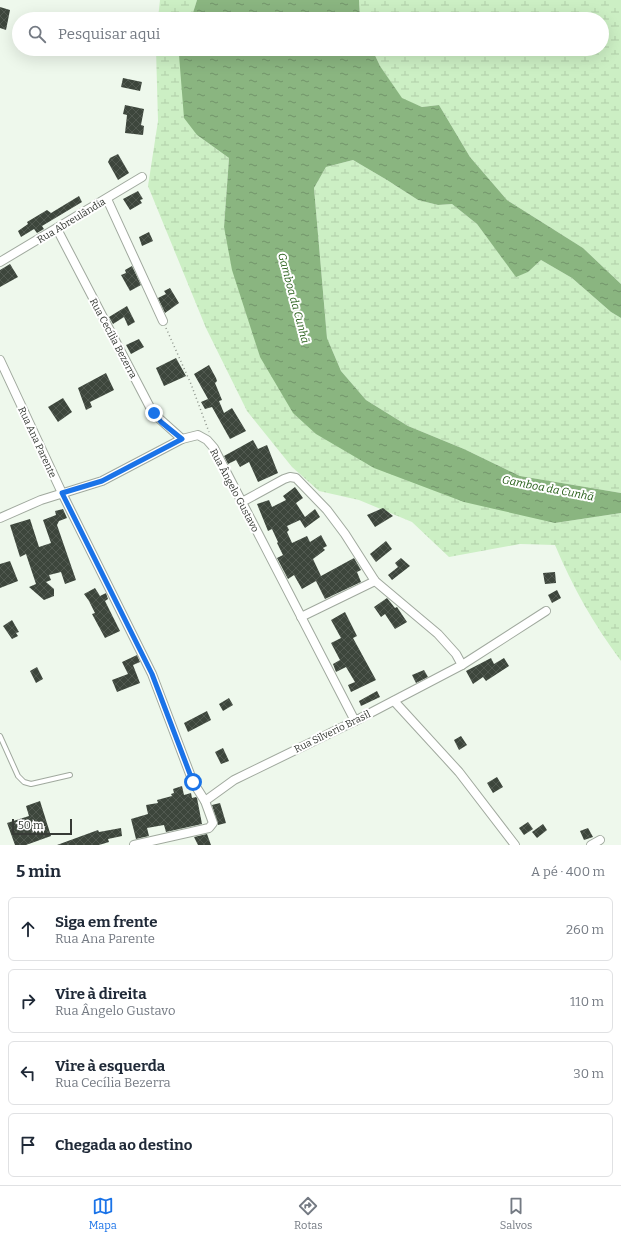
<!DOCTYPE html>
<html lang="pt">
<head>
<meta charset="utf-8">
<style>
  :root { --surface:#fff; --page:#f2f2f3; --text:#1f2937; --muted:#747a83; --line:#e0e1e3; --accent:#1a73e8 }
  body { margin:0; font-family:Bitter,serif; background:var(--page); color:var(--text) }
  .scale { position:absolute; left:12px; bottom:10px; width:60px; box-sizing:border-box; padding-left:4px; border:2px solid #373b36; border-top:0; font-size:11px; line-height:14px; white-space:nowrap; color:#373b36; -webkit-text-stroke:3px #fff; paint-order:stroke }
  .stop { position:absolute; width:12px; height:12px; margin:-9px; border:3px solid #1a73e8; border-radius:50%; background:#fff }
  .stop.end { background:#1a73e8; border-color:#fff; box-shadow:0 1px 4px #0008 }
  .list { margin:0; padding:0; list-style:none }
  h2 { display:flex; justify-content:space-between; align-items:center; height:52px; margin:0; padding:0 16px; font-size:17px }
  h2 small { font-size:13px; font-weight:400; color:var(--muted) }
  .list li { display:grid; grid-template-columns:26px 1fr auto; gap:12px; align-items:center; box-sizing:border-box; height:64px; margin:0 8px 8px; padding:0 8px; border:1px solid var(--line); border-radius:6px }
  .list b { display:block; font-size:15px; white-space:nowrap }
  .list p { margin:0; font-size:13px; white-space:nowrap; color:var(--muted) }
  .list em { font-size:13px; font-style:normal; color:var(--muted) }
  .icon { flex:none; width:22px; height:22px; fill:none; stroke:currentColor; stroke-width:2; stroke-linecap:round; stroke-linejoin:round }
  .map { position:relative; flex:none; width:621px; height:845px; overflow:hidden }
  .search { position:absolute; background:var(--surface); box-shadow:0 4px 16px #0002; left:12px; right:12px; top:12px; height:44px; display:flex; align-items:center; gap:10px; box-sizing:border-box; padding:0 14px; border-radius:22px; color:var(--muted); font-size:15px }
  .sheet { height:340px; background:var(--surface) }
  nav { display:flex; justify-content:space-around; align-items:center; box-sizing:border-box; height:56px; border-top:1px solid var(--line); background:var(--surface); font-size:11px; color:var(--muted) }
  nav a { display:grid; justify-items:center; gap:2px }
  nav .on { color:var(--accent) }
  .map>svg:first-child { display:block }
</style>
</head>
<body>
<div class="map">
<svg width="621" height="845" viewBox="0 0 621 845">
  <defs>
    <pattern id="wetland-marsh" width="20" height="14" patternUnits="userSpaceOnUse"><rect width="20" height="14" fill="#ccefc4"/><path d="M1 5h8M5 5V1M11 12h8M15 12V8" fill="none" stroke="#b0cea9"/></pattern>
    <pattern id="water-ripples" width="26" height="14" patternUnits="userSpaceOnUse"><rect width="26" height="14" fill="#8ab580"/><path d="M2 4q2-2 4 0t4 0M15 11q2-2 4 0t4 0" fill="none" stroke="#72946a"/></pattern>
    <pattern id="building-cross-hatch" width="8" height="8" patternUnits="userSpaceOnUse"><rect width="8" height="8" fill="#3d463c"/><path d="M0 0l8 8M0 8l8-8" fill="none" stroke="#515950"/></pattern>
  </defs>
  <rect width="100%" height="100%" fill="#eef8ec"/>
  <g fill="url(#wetland-marsh)">
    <polygon points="160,0 197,0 191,19 158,19"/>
    <polygon points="359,0 621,0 621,284 583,248 507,200 470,157 439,105 422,107 402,99 380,66 372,49 602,49 602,19 360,19"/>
    <path d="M 156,49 L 181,49 L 179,55 L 197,135 L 229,158 L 224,227 L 260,357 L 555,523 L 621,513 L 621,661 C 594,625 572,586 555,545 L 520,544 L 449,557 L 412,522 L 359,500 L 319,491 L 292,467 L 247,411 L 206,328 L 148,186 L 158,121 Z"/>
    <polygon points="353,160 387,180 418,200 438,205 452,204 477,224 516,276 528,272 541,260 572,278 611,312 621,318 621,493 520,476 464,449 408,426 366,400 341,371 327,338 314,188 326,167"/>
  </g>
  <g fill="url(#water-ripples)">
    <polygon points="197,0 359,0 360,19 191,19"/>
    <polygon points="181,49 372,49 380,66 402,98 422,107 439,105 470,157 507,200 583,248 621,284 621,318 611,312 572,278 541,260 528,272 516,277 477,224 452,204 438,205 418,200 387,180 353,160 326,167 314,188 327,338 341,371 366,400 408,426 464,449 520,476 621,493 621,513 555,523 464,502 374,468 316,434 293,413 260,357 232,270 224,227 229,158 197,135 184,118 179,55"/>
  </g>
  <g fill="url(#building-cross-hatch)">
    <polygon points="0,7 10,10 6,30 0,28"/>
    <polygon points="123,78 142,82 140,91 121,87"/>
    <polygon points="125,105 144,109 141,125 144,126 143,135 125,133 127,115 123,114"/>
    <polygon points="118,154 129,173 118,180 108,162 110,158"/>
    <polygon points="138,191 143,199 140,200 142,203 130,210 123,199"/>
    <polygon points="79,196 82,202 42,226 44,229 37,233 34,229 21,237 18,231 28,224 27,222 47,210 51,213"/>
    <polygon points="149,232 153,241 142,246 139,237"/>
    <polygon points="10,264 18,277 0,287 0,270"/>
    <polygon points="132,266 141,285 130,291 121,275 126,273 125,270"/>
    <polygon points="170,288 179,303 165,313 158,298 166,294 164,291"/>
    <polygon points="127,306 135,322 128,326 124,317 113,324 109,317"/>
    <polygon points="139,339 144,347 131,354 126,345"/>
    <polygon points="176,358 186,376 164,386 156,368"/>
    <polygon points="209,365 216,378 217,381 215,383 222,400 219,401 224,413 232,408 246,431 230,439 212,407 205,409 201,402 208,399 194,374"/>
    <polygon points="106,373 114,390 90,402 92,407 86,410 78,388"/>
    <polygon points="63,398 72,412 58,422 48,407"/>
    <polygon points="253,440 258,449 267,445 278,473 258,482 249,462 240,467 236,460 228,464 224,456"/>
    <polygon points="295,487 303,498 296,503 305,517 315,509 320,517 305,528 300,520 287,526 289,530 287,532 292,543 307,536 310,542 321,535 327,546 323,548 325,550 313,559 321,576 354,558 361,570 357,572 361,582 325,599 316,581 302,589 294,575 288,579 277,558 283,555 277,543 278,542 272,529 268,531 257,504 269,500 272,507 286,500 283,496"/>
    <polygon points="383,508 393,516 375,527 367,515"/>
    <polygon points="63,509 67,518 59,521 57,525 76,580 65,584 61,572 49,575 51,580 46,582 54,589 54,596 44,600 29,587 36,584 26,554 20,557 10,525 30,519 39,547 51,543 43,520 56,515 55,511"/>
    <polygon points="386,541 392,549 376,562 370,554"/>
    <polygon points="401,558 410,566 392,580 388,575 398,567 395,563"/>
    <polygon points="10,561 18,581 0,588 0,564"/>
    <polygon points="555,572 556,583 545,584 543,573"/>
    <polygon points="95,588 100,596 106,593 108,599 105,601 120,631 105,638 92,614 95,613 89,601 84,594"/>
    <polygon points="557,590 561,598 552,603 548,595"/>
    <polygon points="387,598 395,608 397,607 407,622 395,629 385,614 381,617 374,607"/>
    <polygon points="345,612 357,636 353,638 376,680 351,692 348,685 355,682 346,667 336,672 333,664 340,660 331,643 341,638 331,620"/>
    <polygon points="12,620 19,632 16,633 18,636 12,639 3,626"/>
    <polygon points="137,655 140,662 133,665 140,683 117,692 112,680 128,674 122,662"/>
    <polygon points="491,658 494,664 504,658 509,666 486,681 483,677 473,684 466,671"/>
    <polygon points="37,667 43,679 36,683 30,671"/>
    <polygon points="424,670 428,677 416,683 412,675"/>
    <polygon points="377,691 380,697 361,706 359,701"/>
    <polygon points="229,698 233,705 223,711 219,704"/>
    <polygon points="207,711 211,720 188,732 184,723"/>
    <polygon points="461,736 467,745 459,750 454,740"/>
    <polygon points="223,748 229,761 221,764 215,752"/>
    <polygon points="497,777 503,787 493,793 487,783"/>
    <polygon points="182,786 184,795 191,793 192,798 196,797 197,798 202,824 166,832 164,825 147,828 149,836 136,839 131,819 148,814 146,805 158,803 157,800 172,796 171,794 174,793 173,789"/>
    <polygon points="40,801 51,836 26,845 15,845 7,823 29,816 26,806"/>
    <polygon points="220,803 226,823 218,825 212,805"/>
    <polygon points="528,822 533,829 524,835 519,828"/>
    <polygon points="543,824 547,830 537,838 532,832"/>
    <polygon points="121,828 122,836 108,839 109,842 99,845 57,845 98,830 99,832"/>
    <polygon points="588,828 593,837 584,840 580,831"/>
    <polygon points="207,834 211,845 198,845 194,837"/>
  </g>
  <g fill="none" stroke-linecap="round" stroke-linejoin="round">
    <g stroke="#a0a99e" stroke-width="6">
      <polyline id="lane" points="0,736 18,776 24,782 31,784 70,775"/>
    </g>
    <g stroke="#a0a99e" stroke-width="10">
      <g id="street">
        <polyline points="107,199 163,321"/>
        <polyline points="57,229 153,413 182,439"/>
        <polyline points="0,262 142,177"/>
        <polyline points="0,360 62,493 152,674 193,782 205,801 213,823 209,828 134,845"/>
        <polyline points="242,502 284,479 290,477 296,478 327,510 345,534 375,581 438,634 456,654 462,665"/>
        <polyline points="0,518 41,500 102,481 182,439 198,435 207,440 214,448 355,721"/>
        <polyline points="301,617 375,581"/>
        <polyline points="394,701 459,772 515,845"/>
        <polyline points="205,801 234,780 355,721 462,665 546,611"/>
        <polyline points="591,845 600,840"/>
      </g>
    </g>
    <polyline stroke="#8c938a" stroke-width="1.5" stroke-dasharray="1 3" stroke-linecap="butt" points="166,328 191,384 209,432"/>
    <use href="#lane" stroke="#fff" stroke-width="4"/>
    <use href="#street" stroke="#fff" stroke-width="8"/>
  </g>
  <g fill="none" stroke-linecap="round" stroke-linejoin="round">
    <polyline stroke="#1a73e8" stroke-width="5" points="154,413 161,422 182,439 102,481 62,493 152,674 193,782"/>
  </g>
  <g text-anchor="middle" stroke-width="4" stroke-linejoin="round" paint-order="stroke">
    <g font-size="10" fill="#373b36" stroke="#fff">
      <text transform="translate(71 220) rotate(-31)" y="4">Rua Abreulândia</text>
      <text transform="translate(114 338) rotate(62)" y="4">Rua Cecília Bezerra</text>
      <text transform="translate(38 442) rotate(65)" y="4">Rua Ana Parente</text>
      <text transform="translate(235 490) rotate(62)" y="4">Rua Ângelo Gustavo</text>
      <text transform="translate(332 731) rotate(-26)" y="4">Rua Silverio Brasil</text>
    </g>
    <g font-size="11" font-style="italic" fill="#28601a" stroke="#fff">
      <text transform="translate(294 298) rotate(75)" y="4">Gamboa da Cunhã</text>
      <text transform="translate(548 488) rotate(11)" y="4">Gamboa da Cunhã</text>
    </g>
  </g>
</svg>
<div class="scale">50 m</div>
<div class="stop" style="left:193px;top:782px"></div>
<div class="stop end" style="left:154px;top:413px"></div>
<div class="search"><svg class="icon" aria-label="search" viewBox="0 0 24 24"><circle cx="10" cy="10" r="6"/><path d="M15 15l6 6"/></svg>Pesquisar aqui</div>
</div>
<section class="sheet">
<h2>5 min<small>A pé · 400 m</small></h2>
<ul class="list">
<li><svg class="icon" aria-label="ahead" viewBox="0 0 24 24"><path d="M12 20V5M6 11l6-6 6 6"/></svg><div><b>Siga em frente</b><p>Rua Ana Parente</p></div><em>260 m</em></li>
<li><svg class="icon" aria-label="right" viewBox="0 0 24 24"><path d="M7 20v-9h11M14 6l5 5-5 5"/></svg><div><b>Vire à direita</b><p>Rua Ângelo Gustavo</p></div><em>110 m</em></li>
<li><svg class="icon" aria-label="left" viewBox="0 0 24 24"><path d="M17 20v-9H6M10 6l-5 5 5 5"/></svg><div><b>Vire à esquerda</b><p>Rua Cecília Bezerra</p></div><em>30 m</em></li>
<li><svg class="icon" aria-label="arrive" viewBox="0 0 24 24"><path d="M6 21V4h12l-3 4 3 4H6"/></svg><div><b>Chegada ao destino</b></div></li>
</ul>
</section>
<nav>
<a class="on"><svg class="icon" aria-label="map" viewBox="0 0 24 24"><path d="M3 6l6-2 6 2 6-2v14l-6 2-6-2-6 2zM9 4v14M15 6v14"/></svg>Mapa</a>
<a><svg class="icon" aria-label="directions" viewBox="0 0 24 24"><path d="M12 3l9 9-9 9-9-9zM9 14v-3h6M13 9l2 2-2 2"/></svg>Rotas</a>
<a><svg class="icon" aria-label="saved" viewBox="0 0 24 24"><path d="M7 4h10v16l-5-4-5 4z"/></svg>Salvos</a>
</nav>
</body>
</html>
